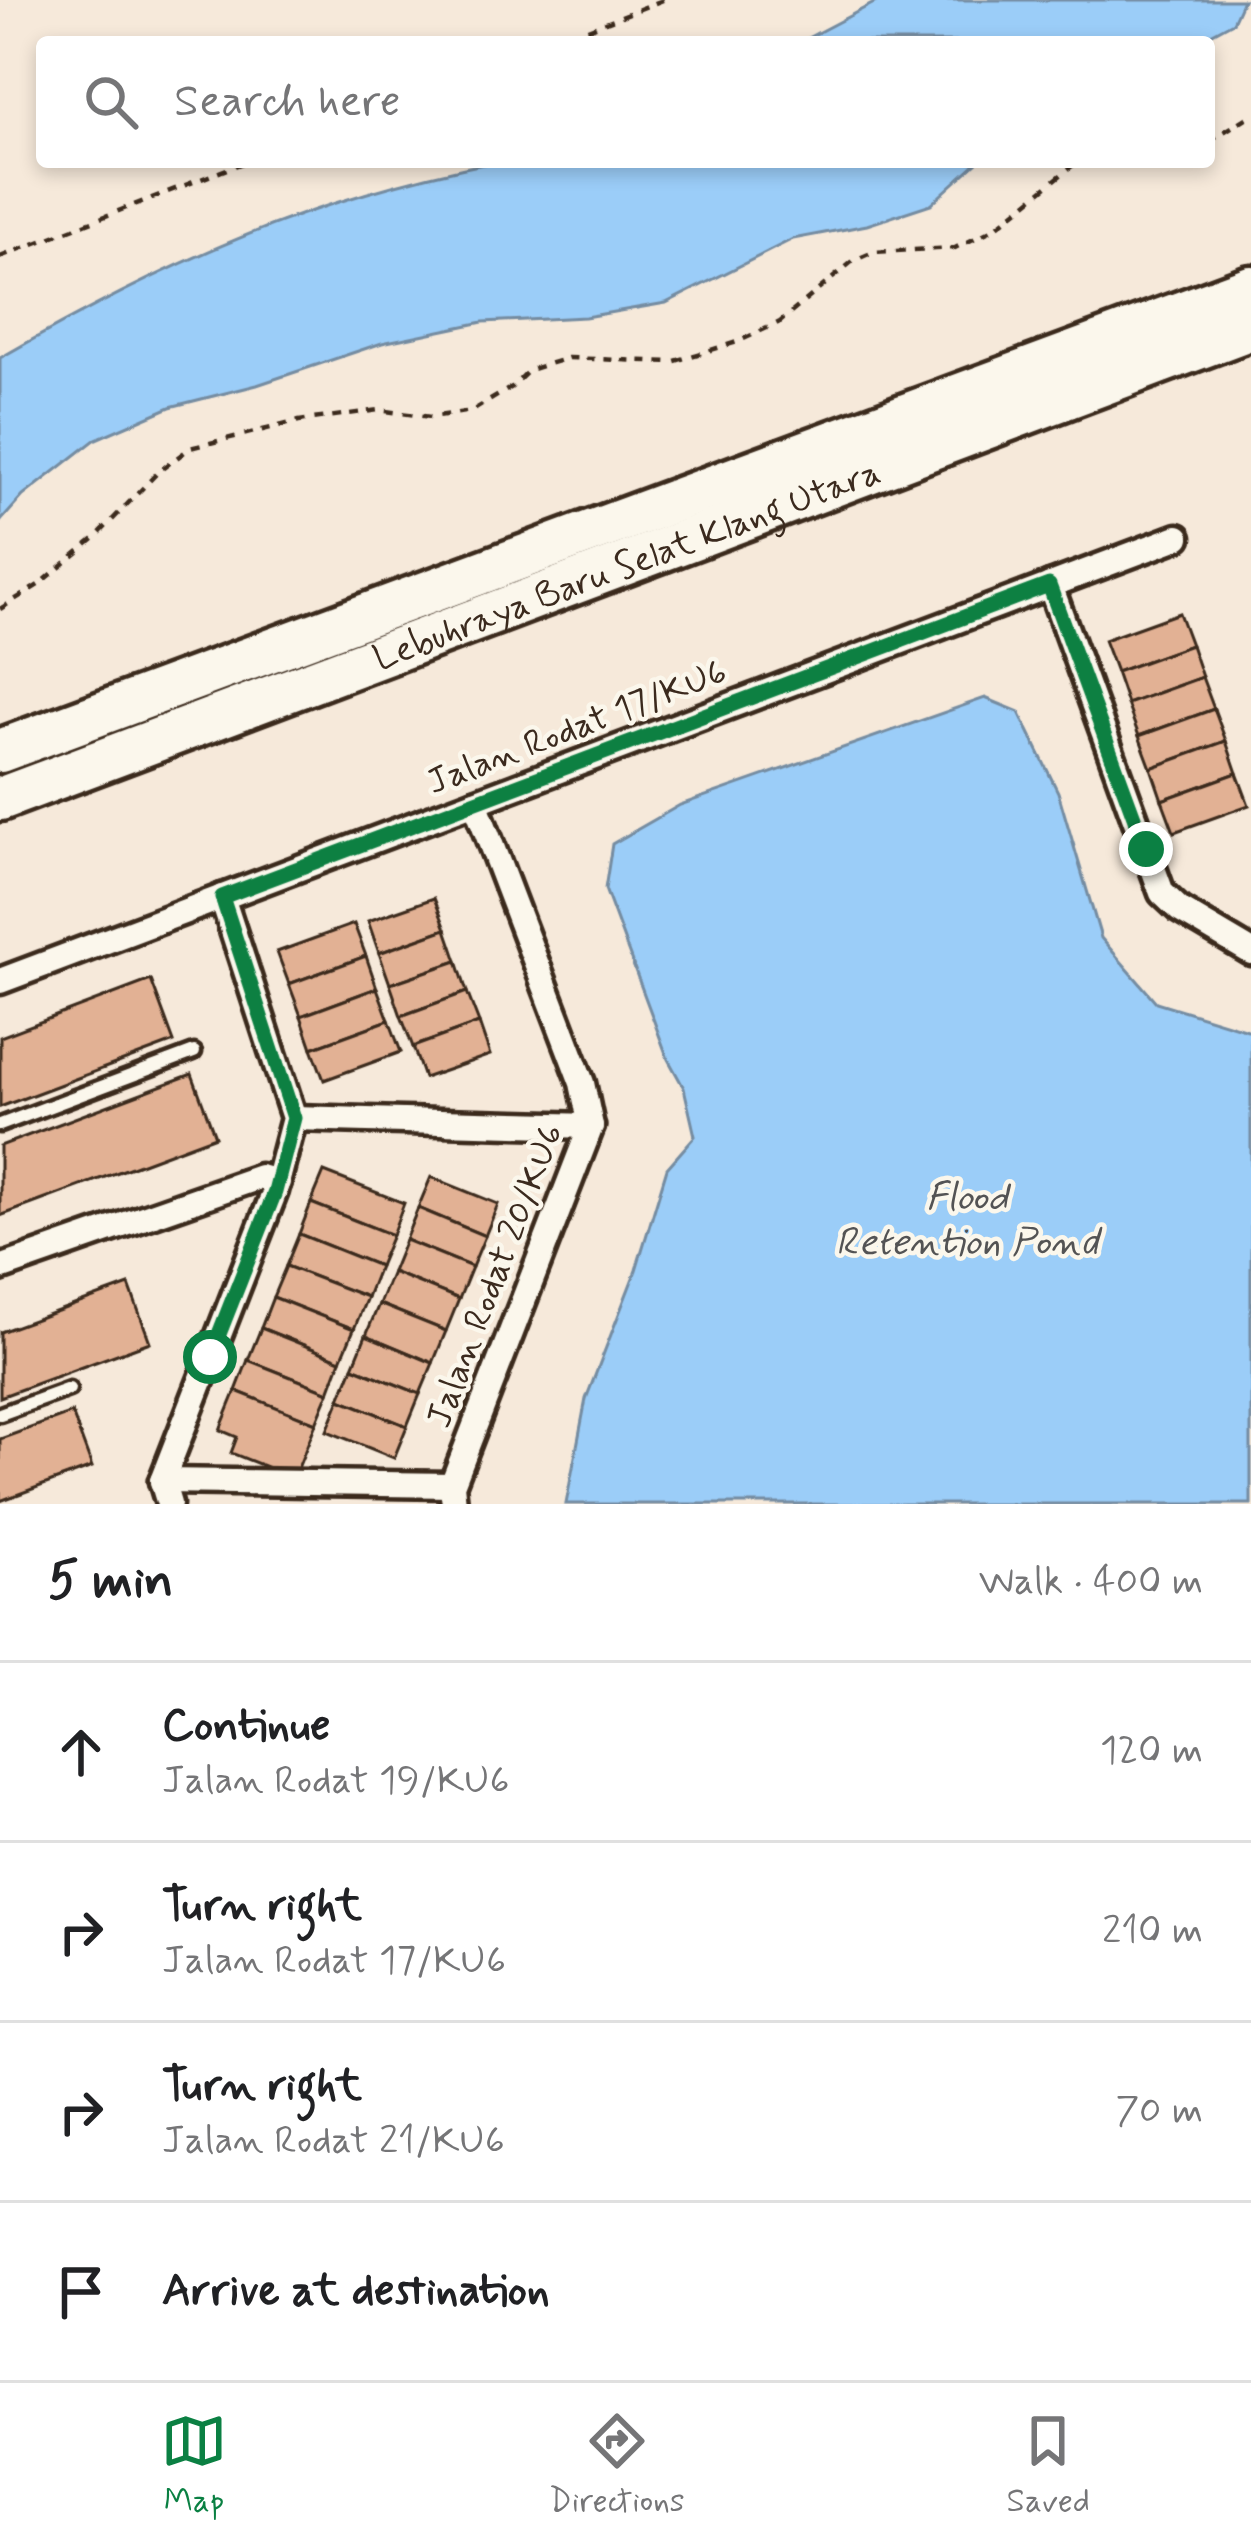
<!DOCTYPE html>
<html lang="en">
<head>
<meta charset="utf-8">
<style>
  :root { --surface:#fff; --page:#f6f6f6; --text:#202124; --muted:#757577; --line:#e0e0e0; --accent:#0b8043 }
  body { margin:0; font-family:Mynerve,sans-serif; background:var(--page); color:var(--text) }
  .stop { position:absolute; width:36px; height:36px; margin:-27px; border:9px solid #0b8043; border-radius:50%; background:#fff }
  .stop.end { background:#0b8043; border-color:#fff; box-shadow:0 3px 12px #0008 }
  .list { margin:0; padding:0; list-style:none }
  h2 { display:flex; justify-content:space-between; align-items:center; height:156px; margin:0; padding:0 48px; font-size:51px }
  h2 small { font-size:39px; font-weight:400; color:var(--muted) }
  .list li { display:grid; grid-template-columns:78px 1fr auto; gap:36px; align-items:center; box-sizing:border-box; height:180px; padding:0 48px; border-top:3px solid var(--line) }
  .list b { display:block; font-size:45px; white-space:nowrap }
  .list p { margin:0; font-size:39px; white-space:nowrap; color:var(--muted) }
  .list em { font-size:39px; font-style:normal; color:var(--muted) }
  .icon { flex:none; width:66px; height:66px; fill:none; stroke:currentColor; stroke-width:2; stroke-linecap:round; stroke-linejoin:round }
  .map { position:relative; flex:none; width:1251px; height:1504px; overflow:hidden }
  .search { position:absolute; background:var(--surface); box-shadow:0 6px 18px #0003; left:36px; right:36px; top:36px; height:132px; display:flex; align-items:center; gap:30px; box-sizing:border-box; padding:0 42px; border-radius:12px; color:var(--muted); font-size:45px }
  .sheet { height:876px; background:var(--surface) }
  nav { display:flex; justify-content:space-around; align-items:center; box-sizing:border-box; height:168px; border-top:3px solid var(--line); background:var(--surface); font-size:33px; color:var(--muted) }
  nav a { display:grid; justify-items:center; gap:6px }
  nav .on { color:var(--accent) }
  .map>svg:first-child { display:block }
</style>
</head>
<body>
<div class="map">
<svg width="1251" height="1504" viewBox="0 0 1251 1504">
  <rect width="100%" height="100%" fill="#f6e9da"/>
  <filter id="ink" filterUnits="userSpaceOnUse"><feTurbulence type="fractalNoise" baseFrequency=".00833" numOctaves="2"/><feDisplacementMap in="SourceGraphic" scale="24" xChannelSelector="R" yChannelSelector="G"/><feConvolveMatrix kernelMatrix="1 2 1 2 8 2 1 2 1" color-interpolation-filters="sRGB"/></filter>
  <g filter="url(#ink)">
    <g fill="#9bcdf8" stroke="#758ca1" stroke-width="3">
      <polygon points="880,0 1243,0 1233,22 1196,42 800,42"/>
      <path d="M 493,162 L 977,162 L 931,204 L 867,225 L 793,239 L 666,303 L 585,317 L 483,322 L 382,343 L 257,385 L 170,407 L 96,439 L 23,496 L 0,522 L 0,358 C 164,264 307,199 493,162 Z"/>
      <polygon points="985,698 1019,712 1058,792 1101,938 1156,1002 1251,1031 1251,1504 566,1504 586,1399 636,1270 667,1168 695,1136 684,1088 668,1059 605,889 612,844 680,805"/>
    </g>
    <g fill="#e2b194" stroke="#3b2a1e" stroke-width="3">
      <polygon points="1179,613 1191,645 1116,672 1104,640"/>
      <polygon points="1191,645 1202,677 1127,704 1116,672"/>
      <polygon points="1202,677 1214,709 1139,736 1127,704"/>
      <polygon points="1214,709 1226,741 1151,768 1139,736"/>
      <polygon points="1226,741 1237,773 1162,800 1151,768"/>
      <polygon points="1237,773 1249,805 1174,832 1162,800"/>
      <polygon points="434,898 446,929 379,953 368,921"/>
      <polygon points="354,924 366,956 289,984 277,952"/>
      <polygon points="446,929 457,961 390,984 379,953"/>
      <polygon points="366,956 377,988 301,1016 289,984"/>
      <polygon points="457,961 467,992 401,1016 390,984"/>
      <polygon points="151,980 174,1042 0,1107 0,1037"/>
      <polygon points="377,988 389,1020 312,1048 301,1016"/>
      <polygon points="467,992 479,1023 413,1047 401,1016"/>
      <polygon points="389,1020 401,1052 324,1080 312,1048"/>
      <polygon points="479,1023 490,1055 424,1078 413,1047"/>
      <polygon points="192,1074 215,1136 0,1216 0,1146"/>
      <polygon points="324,1172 404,1203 392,1235 311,1203"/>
      <polygon points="431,1177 498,1204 485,1236 418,1208"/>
      <polygon points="311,1203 392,1235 379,1266 299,1234"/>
      <polygon points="418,1208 485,1236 472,1267 405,1240"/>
      <polygon points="299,1234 379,1266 367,1297 286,1266"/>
      <polygon points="405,1240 472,1267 459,1299 392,1272"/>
      <polygon points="286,1266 367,1297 354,1329 273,1297"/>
      <polygon points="392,1272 459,1299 446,1331 379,1304"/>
      <polygon points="129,1285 150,1342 0,1397 0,1332"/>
      <polygon points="273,1297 354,1329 341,1360 261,1328"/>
      <polygon points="379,1304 446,1331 433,1363 366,1335"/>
      <polygon points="261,1328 341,1360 329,1392 248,1360"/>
      <polygon points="366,1335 433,1363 420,1394 353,1367"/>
      <polygon points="248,1360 329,1392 316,1423 236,1391"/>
      <polygon points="353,1367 420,1394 407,1426 340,1399"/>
      <polygon points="236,1391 316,1423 294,1478 231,1453 237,1437 220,1430"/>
      <polygon points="340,1399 407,1426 394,1458 327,1431"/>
      <polygon points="72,1413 92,1467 0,1501 0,1439"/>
    </g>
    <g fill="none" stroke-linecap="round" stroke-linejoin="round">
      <g stroke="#3b2a1e" stroke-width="21">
        <g id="service">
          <polyline points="0,1125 194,1052"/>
          <polyline points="0,1414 69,1389"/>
        </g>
      </g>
      <g stroke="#3b2a1e" stroke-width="33">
        <g id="minor">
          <polyline points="1050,585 1162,893 1180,910 1251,952"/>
          <polyline points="0,981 1178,537"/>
          <polyline points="294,1118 591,1126"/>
          <polyline points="0,1268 260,1177 278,1182"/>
          <polyline points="162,1481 452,1485"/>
          <polyline points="169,1504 162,1481 275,1191 294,1118 222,897"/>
          <polyline points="454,1504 452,1485 591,1126 582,1083 475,802"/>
        </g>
      </g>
      <g stroke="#3b2a1e" stroke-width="51">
        <g id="motorway">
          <polyline points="0,751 1251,287"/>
          <path id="s1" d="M 0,799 L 1251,328"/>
        </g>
      </g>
      <g stroke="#3b2a1e" stroke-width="4.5" stroke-dasharray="9 9" stroke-linecap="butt">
        <polyline points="554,42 663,0"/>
        <polyline points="1209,141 1251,115"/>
        <polyline points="0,257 245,162"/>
        <polyline points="0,609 40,584 96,537 158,472 190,448 299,421 378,410 431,417 472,411 512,387 529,370 568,358 672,362 737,342 780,322 853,261 873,252 955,248 994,229 1077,162"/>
      </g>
      <use href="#service" stroke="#fbf7ec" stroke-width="12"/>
      <use href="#minor" stroke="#fbf7ec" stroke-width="24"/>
      <use href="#motorway" stroke="#fbf7ec" stroke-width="42"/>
    </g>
  </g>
  <g fill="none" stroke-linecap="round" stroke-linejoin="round" filter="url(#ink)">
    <polyline stroke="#0b8043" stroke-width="15" points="210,1357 275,1192 294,1118 222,897 1049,585 1146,849"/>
  </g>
  <g text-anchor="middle" stroke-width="9" stroke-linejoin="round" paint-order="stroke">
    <g font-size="36" fill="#3b2a1e" stroke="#fbf7ec">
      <text dy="13" stroke="none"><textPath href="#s1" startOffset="669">Lebuhraya Baru Selat Klang Utara</textPath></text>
      <text transform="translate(576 725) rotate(-21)" y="13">Jalan Rodat 17/KU6</text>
      <text transform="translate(493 1275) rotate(-69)" y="13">Jalan Rodat 20/KU6</text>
    </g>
    <g font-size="39" font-style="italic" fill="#535354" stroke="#fbf7ec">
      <text x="967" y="1209">Flood<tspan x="967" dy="45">Retention Pond</tspan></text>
    </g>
  </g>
</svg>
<div class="stop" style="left:210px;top:1357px"></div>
<div class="stop end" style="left:1146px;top:849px"></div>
<div class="search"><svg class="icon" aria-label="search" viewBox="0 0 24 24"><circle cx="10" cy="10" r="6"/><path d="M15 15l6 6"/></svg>Search here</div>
</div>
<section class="sheet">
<h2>5 min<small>Walk · 400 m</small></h2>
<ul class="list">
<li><svg class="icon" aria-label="ahead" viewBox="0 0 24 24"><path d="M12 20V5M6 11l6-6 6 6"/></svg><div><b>Continue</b><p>Jalan Rodat 19/KU6</p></div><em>120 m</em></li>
<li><svg class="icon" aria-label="right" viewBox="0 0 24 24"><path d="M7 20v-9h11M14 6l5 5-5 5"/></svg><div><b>Turn right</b><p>Jalan Rodat 17/KU6</p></div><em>210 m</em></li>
<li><svg class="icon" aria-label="right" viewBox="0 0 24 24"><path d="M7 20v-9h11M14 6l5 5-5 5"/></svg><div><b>Turn right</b><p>Jalan Rodat 21/KU6</p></div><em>70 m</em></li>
<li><svg class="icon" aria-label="arrive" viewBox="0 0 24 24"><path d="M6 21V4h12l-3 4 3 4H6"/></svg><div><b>Arrive at destination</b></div></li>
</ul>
</section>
<nav>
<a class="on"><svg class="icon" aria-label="map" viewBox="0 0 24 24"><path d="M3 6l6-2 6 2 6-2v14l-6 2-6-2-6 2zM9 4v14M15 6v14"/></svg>Map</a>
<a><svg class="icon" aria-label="directions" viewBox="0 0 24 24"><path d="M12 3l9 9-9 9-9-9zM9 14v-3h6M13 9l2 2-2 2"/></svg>Directions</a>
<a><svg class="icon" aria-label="saved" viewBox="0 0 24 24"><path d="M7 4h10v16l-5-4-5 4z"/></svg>Saved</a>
</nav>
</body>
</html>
